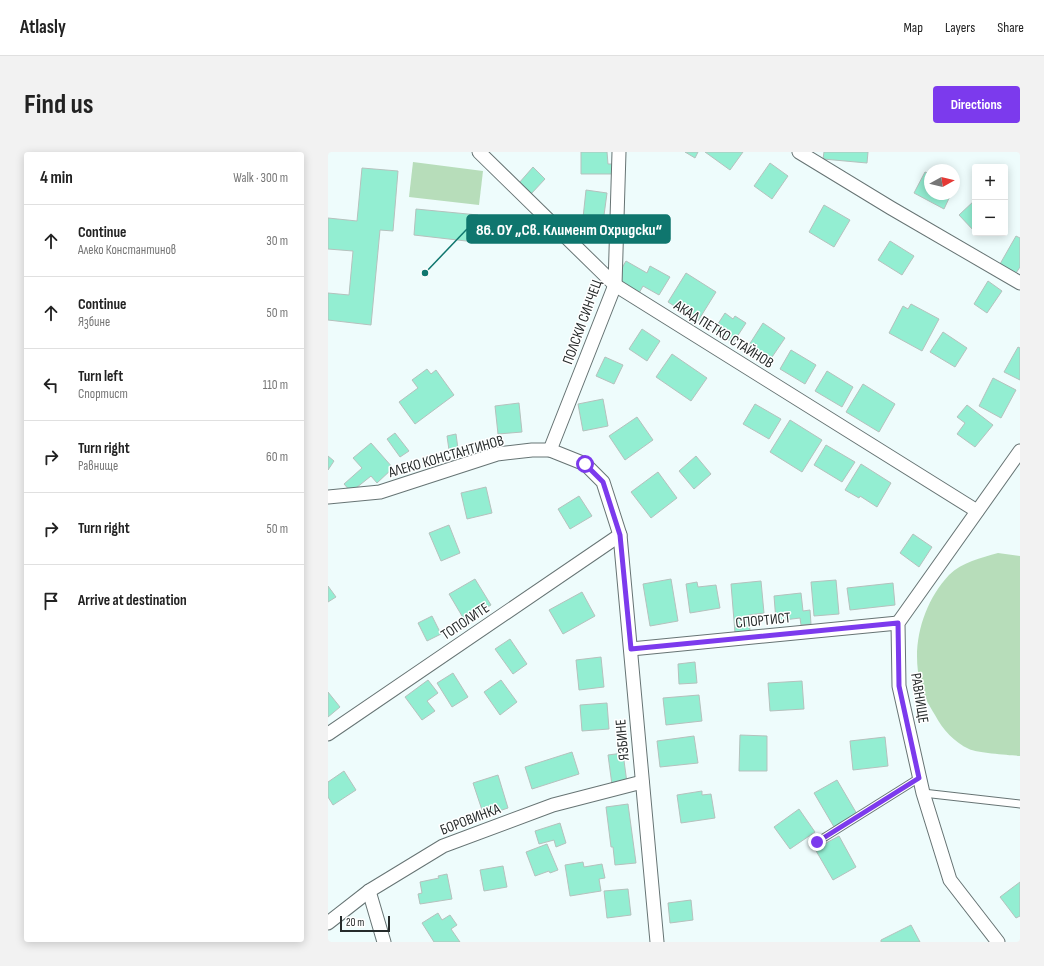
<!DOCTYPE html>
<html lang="en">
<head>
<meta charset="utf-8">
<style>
  :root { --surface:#fff; --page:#f2f2f2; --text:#222; --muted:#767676; --line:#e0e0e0; --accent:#7c3aed }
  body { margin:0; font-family:"Sofia Sans Condensed",sans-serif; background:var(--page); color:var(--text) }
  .controls { position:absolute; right:12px; top:12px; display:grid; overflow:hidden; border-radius:4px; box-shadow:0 2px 10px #0003 }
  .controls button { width:36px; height:36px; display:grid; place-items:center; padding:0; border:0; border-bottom:1px solid var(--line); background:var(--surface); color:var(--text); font:20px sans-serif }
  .compass { position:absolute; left:596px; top:12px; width:36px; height:36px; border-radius:50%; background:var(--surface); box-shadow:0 2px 10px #0003; rotate:82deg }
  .scale { position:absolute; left:12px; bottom:10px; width:50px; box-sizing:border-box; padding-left:4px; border:2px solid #262b2b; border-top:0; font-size:11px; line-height:14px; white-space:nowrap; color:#262b2b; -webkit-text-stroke:3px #fff; paint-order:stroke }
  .stop { position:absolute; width:12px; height:12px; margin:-9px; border:3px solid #7c3aed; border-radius:50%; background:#fff }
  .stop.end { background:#7c3aed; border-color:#fff; box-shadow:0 1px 4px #0008 }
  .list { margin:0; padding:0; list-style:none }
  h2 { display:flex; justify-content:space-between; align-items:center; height:52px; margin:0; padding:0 16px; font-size:17px }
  h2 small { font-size:13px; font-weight:400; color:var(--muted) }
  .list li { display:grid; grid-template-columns:26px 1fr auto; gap:12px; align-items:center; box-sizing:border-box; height:72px; padding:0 16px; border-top:1px solid var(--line) }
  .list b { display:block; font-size:15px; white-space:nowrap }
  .list p { margin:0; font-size:13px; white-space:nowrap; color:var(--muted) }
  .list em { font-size:13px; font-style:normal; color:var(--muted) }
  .icon { flex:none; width:22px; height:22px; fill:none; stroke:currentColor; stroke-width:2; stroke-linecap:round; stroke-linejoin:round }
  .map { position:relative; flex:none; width:692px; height:790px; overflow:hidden; border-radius:4px }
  header { display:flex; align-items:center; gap:24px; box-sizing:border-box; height:56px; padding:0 20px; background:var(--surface); border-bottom:1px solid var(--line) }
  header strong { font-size:19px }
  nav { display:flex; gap:22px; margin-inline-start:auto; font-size:14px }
  .intro { display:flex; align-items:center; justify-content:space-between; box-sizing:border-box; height:96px; padding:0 24px }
  h1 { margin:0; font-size:28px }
  .button { padding:10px 18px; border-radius:4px; background:var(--accent); color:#fff; font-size:14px; font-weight:700 }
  main { display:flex; gap:24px; padding:0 24px }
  aside { flex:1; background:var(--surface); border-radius:4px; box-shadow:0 2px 10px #0003 }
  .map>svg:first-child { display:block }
</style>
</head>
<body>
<header>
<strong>Atlasly</strong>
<nav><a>Map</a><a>Layers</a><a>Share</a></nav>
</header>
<div class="intro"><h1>Find us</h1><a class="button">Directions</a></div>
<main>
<aside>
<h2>4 min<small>Walk · 300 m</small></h2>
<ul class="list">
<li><svg class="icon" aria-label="ahead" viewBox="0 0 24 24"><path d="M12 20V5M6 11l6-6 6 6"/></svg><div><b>Continue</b><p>Алеко Константинов</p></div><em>30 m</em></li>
<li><svg class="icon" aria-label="ahead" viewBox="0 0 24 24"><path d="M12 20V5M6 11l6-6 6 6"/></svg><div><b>Continue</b><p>Язбине</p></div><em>50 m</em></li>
<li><svg class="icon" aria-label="left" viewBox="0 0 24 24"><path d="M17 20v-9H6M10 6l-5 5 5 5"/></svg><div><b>Turn left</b><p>Спортист</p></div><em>110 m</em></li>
<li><svg class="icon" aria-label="right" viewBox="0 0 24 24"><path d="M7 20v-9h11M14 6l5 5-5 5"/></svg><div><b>Turn right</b><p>Равнище</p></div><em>60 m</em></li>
<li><svg class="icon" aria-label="right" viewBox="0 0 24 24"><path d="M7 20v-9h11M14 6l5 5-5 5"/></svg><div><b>Turn right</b></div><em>50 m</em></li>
<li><svg class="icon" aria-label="arrive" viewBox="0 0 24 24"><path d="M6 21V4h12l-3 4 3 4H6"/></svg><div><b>Arrive at destination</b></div></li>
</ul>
</aside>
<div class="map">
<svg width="692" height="790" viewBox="0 0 692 790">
  <rect width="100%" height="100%" fill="#eefcfc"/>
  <g fill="#b7ddba">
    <polygon points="85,10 155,19 151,53 81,45"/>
    <path d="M 670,401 L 692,404 L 692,604 C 681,603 649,601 641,597 C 626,590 615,578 607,563 C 601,553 594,542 592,530 C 583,493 595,451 621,423 C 634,410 653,406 670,401 Z"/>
  </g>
  <g fill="#93eed2" stroke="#b5c1bd">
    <polygon points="253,0 279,0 280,12 286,12 286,22 253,22"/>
    <polygon points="357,0 370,0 367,6"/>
    <polygon points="377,0 415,0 402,18"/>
    <polygon points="496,0 540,0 539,11 495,7"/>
    <polygon points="442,11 460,24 444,47 426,34"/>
    <polygon points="205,15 217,27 203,42 191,31"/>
    <polygon points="34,16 70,19 65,79 52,78 43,173 0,168 0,141 21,143 25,99 0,97 0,66 29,69"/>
    <polygon points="597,20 602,22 602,42 623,42 616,57 586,41"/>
    <polygon points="258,38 279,41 274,78 254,75"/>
    <polygon points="647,48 647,80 631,63"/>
    <polygon points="496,53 522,68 506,95 481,80"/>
    <polygon points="88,57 150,63 147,90 86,83"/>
    <polygon points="688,84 692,86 692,115 688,121 672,112"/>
    <polygon points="562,89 586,104 574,123 550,108"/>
    <polygon points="298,109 319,121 322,114 342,125 331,143 315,134 310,143 294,134 291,121"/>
    <polygon points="358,121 388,140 370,169 340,150"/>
    <polygon points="660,129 674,139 659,161 646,152"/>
    <polygon points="583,152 611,167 594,199 561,181 575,154 580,157"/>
    <polygon points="397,161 405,167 407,164 418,171 405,191 386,178"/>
    <polygon points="435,171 457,186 442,208 421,193"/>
    <polygon points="314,177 332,189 319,209 301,197"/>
    <polygon points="615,180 639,196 627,215 602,200"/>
    <polygon points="690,195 692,196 692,228 676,220"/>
    <polygon points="463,198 488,213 477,232 452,217"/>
    <polygon points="344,202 379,226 363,249 328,225"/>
    <polygon points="277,205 295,213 286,232 268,224"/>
    <polygon points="99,217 103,222 108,218 126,243 87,272 71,250 90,236 84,228"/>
    <polygon points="499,219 525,235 514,255 487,239"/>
    <polygon points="665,226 688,238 673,266 651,254"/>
    <polygon points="535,232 567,252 551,280 518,260"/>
    <polygon points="275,247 280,274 255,279 250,252"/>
    <polygon points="191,251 194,280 170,282 167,254"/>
    <polygon points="427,252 453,267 441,287 415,272"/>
    <polygon points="639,253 665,273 647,295 629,282 637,271 629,265"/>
    <polygon points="309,265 325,288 297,308 281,284"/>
    <polygon points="462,268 494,288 474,320 442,300"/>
    <polygon points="67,281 81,299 72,305 59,287"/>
    <polygon points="128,282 130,297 121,298 119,284"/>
    <polygon points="43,291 65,316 49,331 43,324 23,340 16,332 34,316 25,306"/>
    <polygon points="498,293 527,310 514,330 486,313"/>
    <polygon points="0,304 6,309 0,318"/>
    <polygon points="368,304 383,322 366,337 351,319"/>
    <polygon points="533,312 563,331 549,355 532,344 531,346 517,338"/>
    <polygon points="330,320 349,346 323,366 303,340"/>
    <polygon points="158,335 164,361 139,367 133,341"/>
    <polygon points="251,344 264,364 242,377 230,357"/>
    <polygon points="121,373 132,401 113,409 101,381"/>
    <polygon points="585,382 604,395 591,415 572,401"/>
    <polygon points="147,427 163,453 137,469 121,442"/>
    <polygon points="343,427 350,469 322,474 315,432"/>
    <polygon points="508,428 511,462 486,464 483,430"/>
    <polygon points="433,429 436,461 421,463 422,479 407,481 403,432"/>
    <polygon points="369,430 370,435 388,433 392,456 362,461 358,432"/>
    <polygon points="565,431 567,453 522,458 519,436"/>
    <polygon points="0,434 8,445 0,450"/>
    <polygon points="254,440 267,464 235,482 221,458"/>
    <polygon points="473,441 475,459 482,458 483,472 473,473 472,466 448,469 446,444"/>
    <polygon points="104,464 113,482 99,489 90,471"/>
    <polygon points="182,487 199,512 185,522 167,497"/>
    <polygon points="273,505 276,535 251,538 248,508"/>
    <polygon points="367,510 369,531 351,532 350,512"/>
    <polygon points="125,521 140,545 124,555 109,531"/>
    <polygon points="100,528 110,541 99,549 107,559 94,568 77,545"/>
    <polygon points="173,528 189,550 172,563 156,540"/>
    <polygon points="474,529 476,557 442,559 440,531"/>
    <polygon points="0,540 12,555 0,565"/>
    <polygon points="371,543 374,569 338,573 335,546"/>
    <polygon points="279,551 281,577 254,579 252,553"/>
    <polygon points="412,583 439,584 439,619 411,619"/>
    <polygon points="366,584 370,611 332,615 329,589"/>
    <polygon points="557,585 560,614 525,618 522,589"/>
    <polygon points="244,600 251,622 204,637 197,615"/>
    <polygon points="295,601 299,631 284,633 280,603"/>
    <polygon points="16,619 28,638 5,653 0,645 0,630"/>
    <polygon points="170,623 180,656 156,664 145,631"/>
    <polygon points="509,628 529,662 506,675 486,641"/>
    <polygon points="374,639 374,643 383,642 387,666 353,671 349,643"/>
    <polygon points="300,652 308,711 287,713 285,695 283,695 278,655"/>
    <polygon points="471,657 487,680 462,697 446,675"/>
    <polygon points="232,671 238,691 228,695 226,688 211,692 207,679"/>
    <polygon points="511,684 528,715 505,728 487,697"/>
    <polygon points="219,692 230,718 222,721 221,719 207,724 198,700"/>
    <polygon points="255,710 256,715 274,712 277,726 271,727 273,739 242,744 237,713"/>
    <polygon points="175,714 179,735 156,739 152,718"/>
    <polygon points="119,722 124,747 92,752 90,742 94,741 92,730 111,726 110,724"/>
    <polygon points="692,730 692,764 688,766 672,745"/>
    <polygon points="300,737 303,763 279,766 276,739"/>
    <polygon points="363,748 365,768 342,771 340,751"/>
    <polygon points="110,761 114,768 122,763 129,773 123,777 132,790 106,790 94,771"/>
    <polygon points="583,773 592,790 553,790 553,788"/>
  </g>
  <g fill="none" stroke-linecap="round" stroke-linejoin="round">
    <g stroke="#677474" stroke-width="9">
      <g id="service">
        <polyline points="595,641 692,652"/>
        <polyline points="489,690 591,626"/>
      </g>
    </g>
    <g stroke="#677474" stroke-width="15">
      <g id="minor">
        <polyline points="151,0 287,133 649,359"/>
        <polyline points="471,0 563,56 692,131"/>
        <polyline points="222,298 287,133 291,0"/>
        <polyline points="0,345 52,340 169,302 204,298 222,298 257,312 275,330 292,383 329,790"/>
        <polyline points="303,497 570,471"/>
        <polyline points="0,582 292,383"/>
        <polyline points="41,739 56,790"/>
        <polyline points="0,771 41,739 115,694 225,653 314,630"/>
        <polyline points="670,790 622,728 595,641 571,534 570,471 692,299"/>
      </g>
    </g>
    <use href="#service" stroke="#fff" stroke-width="7"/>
    <use href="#minor" stroke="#fff" stroke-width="13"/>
  </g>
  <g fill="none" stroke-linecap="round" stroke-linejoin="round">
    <polyline stroke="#7c3aed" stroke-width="5" points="257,312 275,330 292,383 303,497 570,471 571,534 591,626 489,690"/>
  </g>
  <g text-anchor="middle" stroke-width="3" stroke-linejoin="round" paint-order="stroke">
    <g font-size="15" fill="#262b2b" stroke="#fff">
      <text transform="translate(254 170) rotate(-70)" y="5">ПОЛСКИ СИНЧЕЦ</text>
      <text transform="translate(396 182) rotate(32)" y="5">АКАД ПЕТКО СТАЙНОВ</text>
      <text transform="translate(118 304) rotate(-16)" y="5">АЛЕКО КОНСТАНТИНОВ</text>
      <text transform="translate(435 468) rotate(-6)" y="5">СПОРТИСТ</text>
      <text transform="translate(137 469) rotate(-34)" y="5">ТОПОЛИТЕ</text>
      <text transform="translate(592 546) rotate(81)" y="5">РАВНИЩЕ</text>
      <text transform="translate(294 588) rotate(-95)" y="5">ЯЗБИНЕ</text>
      <text transform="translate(142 667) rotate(-21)" y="5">БОРОВИНКА</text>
    </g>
  </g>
  <path fill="none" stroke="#0f766e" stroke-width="1.5" d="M97 121L139 77"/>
  <circle fill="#0f766e" stroke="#fff" stroke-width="1.5" cx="97" cy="121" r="4"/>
  <rect fill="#0f766e" stroke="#0f766e" stroke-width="1.5" x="139" y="63" width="203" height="28" rx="4"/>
  <g font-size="16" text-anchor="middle" font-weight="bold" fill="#fff">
    <text x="241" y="83">86. ОУ „Св. Климент Охридски“</text>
  </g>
</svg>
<div class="controls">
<button>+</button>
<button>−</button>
</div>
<svg class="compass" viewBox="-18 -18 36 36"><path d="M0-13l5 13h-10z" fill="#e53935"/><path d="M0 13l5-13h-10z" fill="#767676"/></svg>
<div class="scale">20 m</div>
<div class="stop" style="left:257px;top:312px"></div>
<div class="stop end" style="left:489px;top:690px"></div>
</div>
</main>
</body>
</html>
